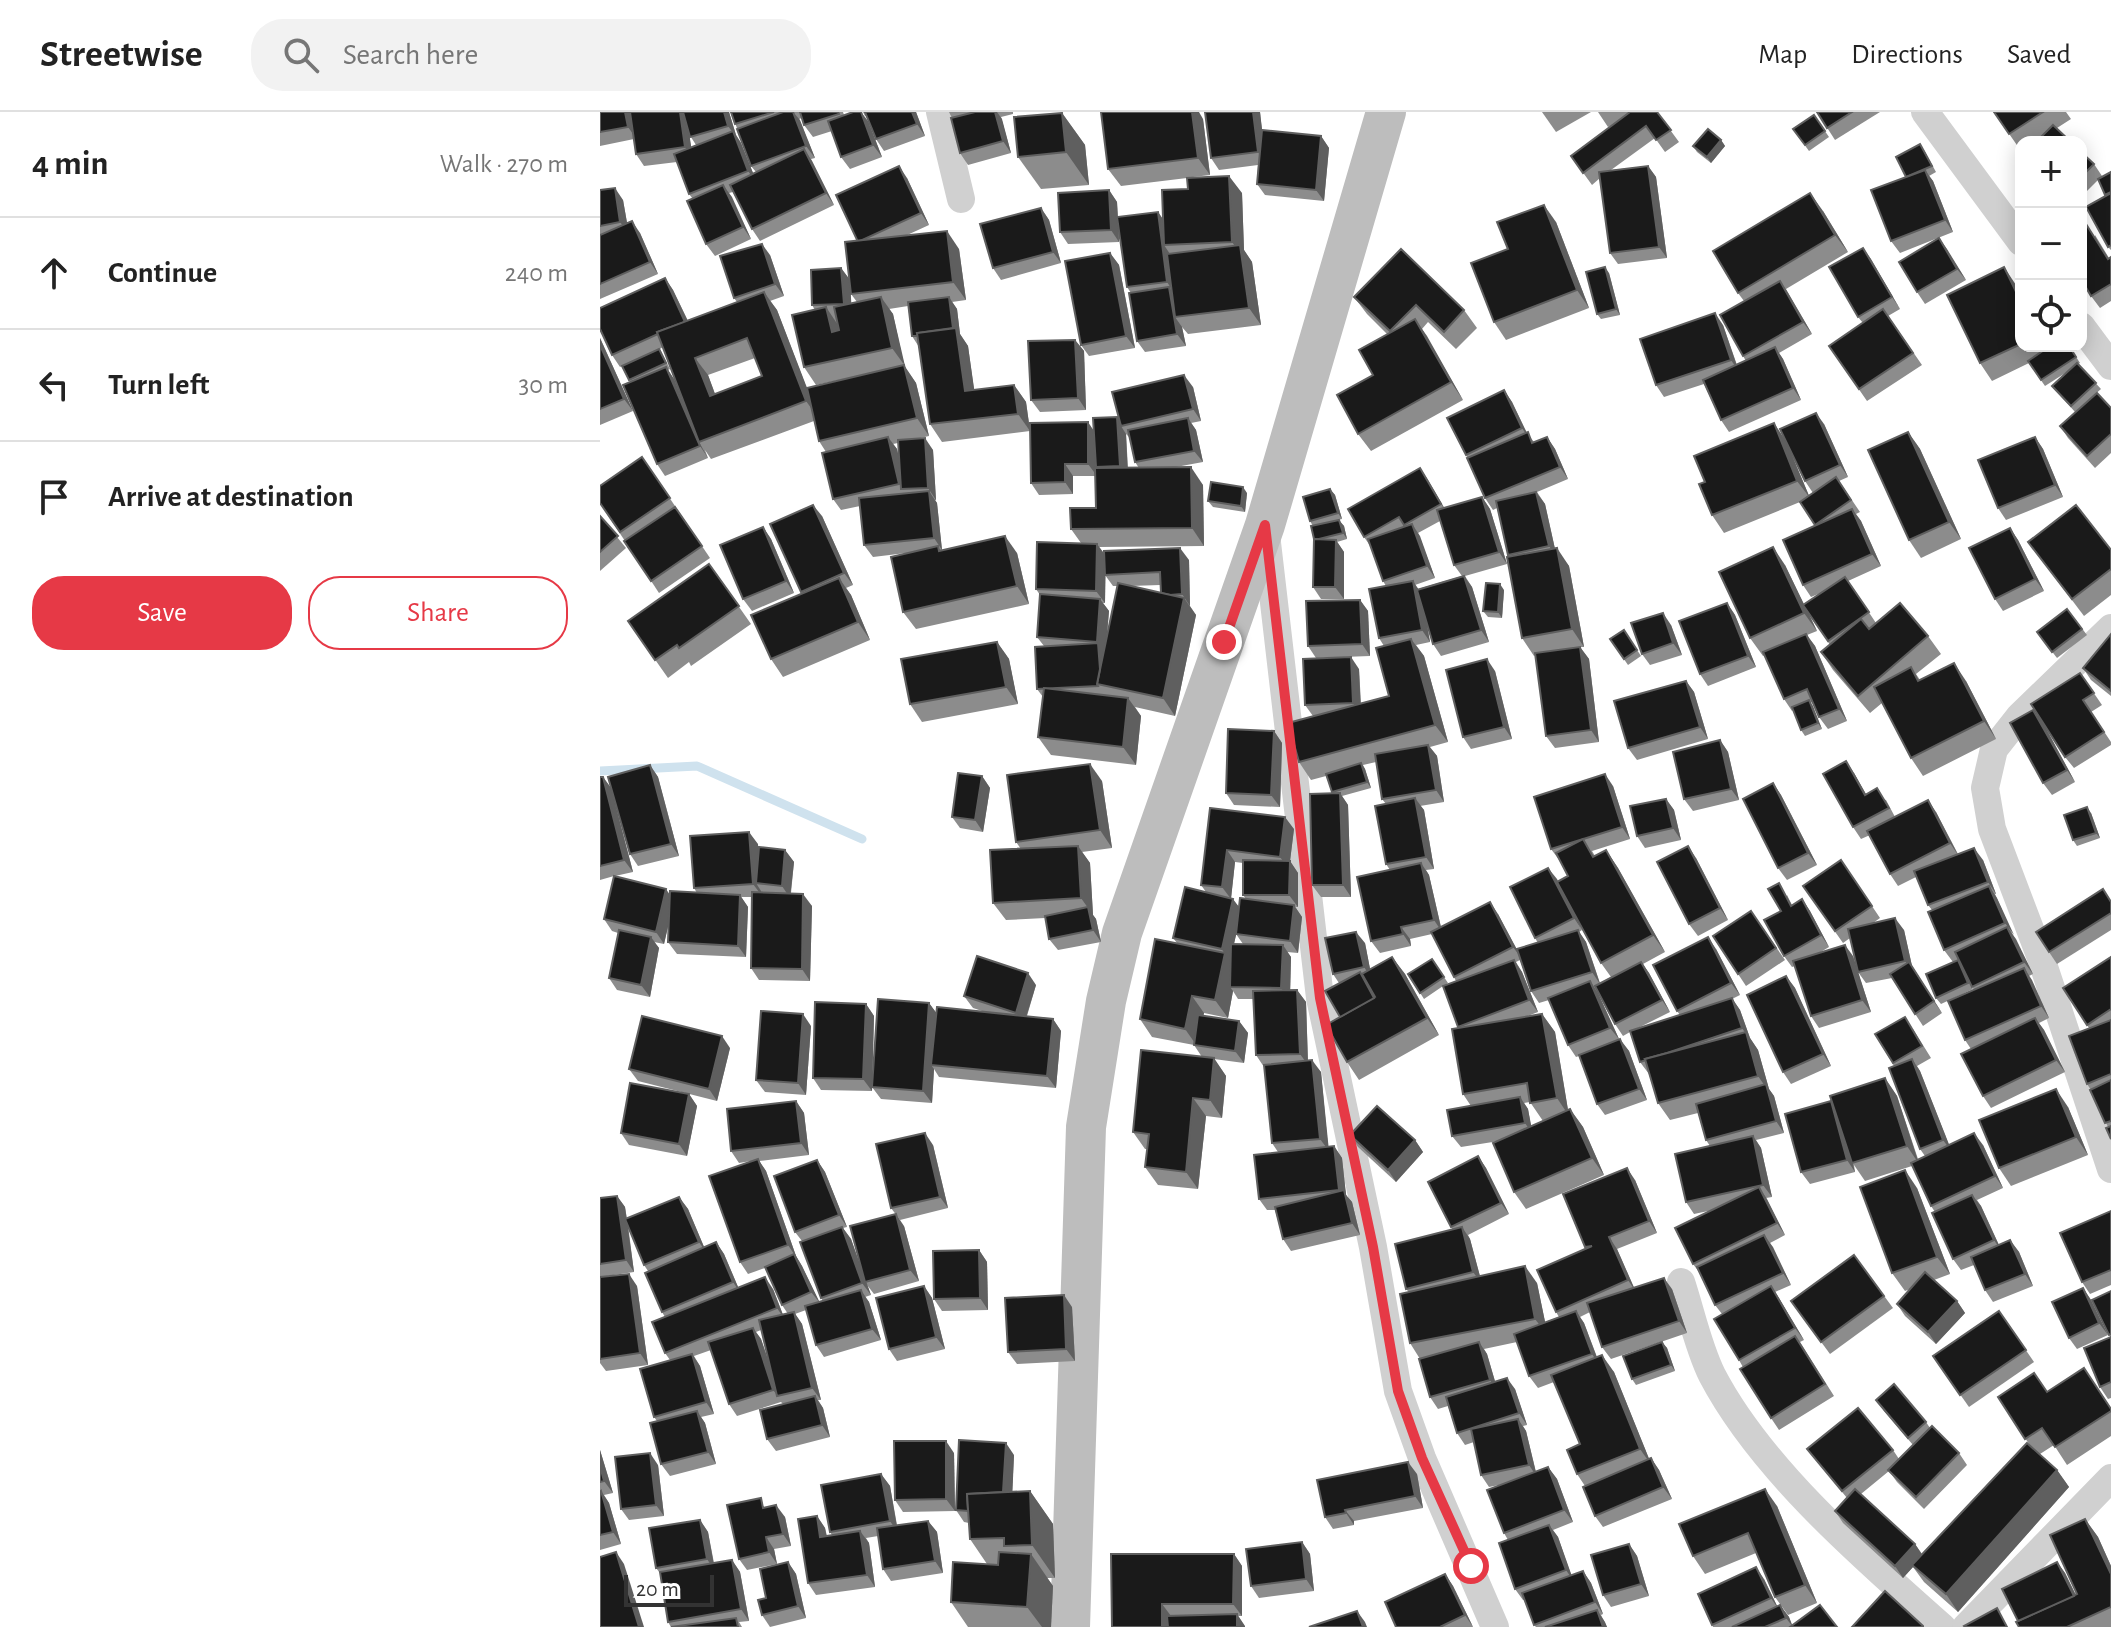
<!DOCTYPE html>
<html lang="en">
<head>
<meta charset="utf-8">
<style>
  :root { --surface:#fff; --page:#f2f2f2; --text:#222; --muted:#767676; --line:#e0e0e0; --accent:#e63946 }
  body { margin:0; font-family:"Alegreya Sans",sans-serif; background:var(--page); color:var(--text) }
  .controls { position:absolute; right:24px; top:24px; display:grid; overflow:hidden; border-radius:16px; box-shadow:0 4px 20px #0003 }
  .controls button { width:72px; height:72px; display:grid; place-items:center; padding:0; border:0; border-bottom:2px solid var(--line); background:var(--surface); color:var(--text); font:40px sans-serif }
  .scale { position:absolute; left:24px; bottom:20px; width:90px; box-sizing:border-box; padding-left:8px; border:4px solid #333; border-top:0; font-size:22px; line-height:28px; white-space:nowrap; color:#333; -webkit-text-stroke:6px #fff; paint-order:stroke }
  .stop { position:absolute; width:24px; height:24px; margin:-18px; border:6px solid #e63946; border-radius:50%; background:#fff }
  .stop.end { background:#e63946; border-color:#fff; box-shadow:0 2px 8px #0008 }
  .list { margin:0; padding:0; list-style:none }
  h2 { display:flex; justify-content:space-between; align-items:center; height:104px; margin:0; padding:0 32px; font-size:34px }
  h2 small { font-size:26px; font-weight:400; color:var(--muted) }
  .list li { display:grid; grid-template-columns:52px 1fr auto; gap:24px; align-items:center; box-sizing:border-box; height:112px; padding:0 32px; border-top:2px solid var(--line) }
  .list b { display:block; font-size:30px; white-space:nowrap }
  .list em { font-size:26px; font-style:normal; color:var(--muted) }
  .actions { display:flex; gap:16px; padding:24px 32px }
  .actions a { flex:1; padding:18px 0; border:2px solid var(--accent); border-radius:32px; text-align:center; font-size:28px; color:var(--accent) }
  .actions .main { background:var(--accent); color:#fff }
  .icon { flex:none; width:44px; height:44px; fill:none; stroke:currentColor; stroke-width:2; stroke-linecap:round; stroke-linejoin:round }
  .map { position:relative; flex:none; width:1511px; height:1515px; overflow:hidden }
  header { display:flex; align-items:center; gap:48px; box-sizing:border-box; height:112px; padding:0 40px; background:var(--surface); border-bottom:2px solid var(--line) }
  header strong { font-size:38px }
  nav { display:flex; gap:44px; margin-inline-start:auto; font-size:28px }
  .search { width:560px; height:72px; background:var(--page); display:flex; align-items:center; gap:20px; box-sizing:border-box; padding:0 28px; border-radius:32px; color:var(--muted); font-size:30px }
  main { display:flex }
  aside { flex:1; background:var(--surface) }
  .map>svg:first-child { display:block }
</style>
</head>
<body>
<header>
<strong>Streetwise</strong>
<div class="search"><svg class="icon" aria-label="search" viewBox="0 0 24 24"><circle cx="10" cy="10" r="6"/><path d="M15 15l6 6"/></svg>Search here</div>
<nav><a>Map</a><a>Directions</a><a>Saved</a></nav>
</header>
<main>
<aside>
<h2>4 min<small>Walk · 270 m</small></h2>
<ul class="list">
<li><svg class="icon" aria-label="ahead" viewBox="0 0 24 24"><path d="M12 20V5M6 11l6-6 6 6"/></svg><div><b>Continue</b></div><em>240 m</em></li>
<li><svg class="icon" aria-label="left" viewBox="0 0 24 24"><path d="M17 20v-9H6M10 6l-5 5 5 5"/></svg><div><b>Turn left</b></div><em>30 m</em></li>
<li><svg class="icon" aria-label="arrive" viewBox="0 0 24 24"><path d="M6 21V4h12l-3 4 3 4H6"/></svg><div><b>Arrive at destination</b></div></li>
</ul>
<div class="actions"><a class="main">Save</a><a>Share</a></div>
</aside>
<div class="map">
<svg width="1511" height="1515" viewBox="0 0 1511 1515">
  <rect width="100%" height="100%" fill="#fff"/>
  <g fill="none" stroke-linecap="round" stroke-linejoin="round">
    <polyline stroke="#cfe2ee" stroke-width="9" points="0,659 97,654 262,727"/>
    <g stroke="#d0d0d0" stroke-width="28">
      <polyline points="340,0 361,87"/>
      <polyline points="1325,0 1421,130"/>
      <polyline points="1481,214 1511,254"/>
      <polyline points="666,422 720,886 773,1135 798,1279 822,1346 895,1515"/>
      <polyline points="1511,516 1420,604 1394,637 1385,676 1392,717 1441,846 1511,1057"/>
      <path d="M 1081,1170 C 1091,1200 1098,1235 1112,1263 C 1161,1357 1263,1445 1342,1515"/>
      <polyline points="1366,1515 1511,1366"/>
    </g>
    <polyline stroke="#bdbdbd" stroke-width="40" points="470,1515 486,1015 506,889 522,821 665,413 786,0"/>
  </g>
  <g fill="#8c8c8c" fill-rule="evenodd">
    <path d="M 0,0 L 129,0 L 136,23 L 141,31 L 153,61 L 156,60 L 151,54 L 131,0 L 200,0 L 202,6 L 199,7 L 215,46 L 211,47 L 234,93 L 160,129 L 152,117 L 133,80 L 129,81 L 151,127 L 115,144 L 106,132 L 93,87 L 89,82 L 77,50 L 44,54 L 36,42 L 34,27 L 0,34 ZM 89,22 L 96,33 L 91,35 Z"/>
    <polygon points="200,0 243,0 244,3 268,9 282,45 250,57 241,45 232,19 213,25 204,13"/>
    <polygon points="263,0 316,0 325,24 284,39 276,27 267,4 265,4"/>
    <polygon points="349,0 413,0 413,2 401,5 411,41 368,53 360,41 352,6"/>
    <polygon points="660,0 662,18 721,24 729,36 724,89 665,83 657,72 658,53 619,58 611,46"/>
    <polygon points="942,0 991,0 956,20"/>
    <polygon points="998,0 1057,0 1079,30 1065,40 1055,26 1011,58 1048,54 1056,65 1067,146 1018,152 1010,141 1000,66 992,73 971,44 1013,13 1008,15"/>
    <polygon points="1217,0 1280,0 1235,28"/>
    <polygon points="1394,0 1466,0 1471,7 1457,16 1471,30 1421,30 1421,39"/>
    <polygon points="462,1 485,33 489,73 441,77 418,45"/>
    <polygon points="1214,3 1229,25 1209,39 1193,17"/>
    <polygon points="603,7 610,63 593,65 642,81 644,138 652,150 661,213 588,222 582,215 586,234 545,240 537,229 531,181 527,175 519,115 519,130 468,132 460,120 509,78 517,90 518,105 558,100 563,107 588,77 587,66 521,74 508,57"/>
    <polygon points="1121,28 1125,34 1111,51 1097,40 1093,34"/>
    <polygon points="1324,38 1336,60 1329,64 1333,69 1353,120 1300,141 1291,129 1306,65"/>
    <polygon points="1481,40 1494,52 1502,64 1500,66 1511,60 1511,138 1508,135 1506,84 1498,68 1481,85"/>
    <path d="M 307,66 L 329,113 L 305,124 L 359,137 L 366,188 L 352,190 L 357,197 L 360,222 L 368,234 L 374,278 L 414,273 L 426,290 L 430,318 L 494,319 L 517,305 L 593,275 L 601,309 L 591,311 L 596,318 L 603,350 L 576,355 L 603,373 L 604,434 L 499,435 L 504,442 L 589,448 L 590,494 L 596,503 L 575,604 L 535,595 L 541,604 L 536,653 L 451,643 L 438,625 L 443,585 L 437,577 L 444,534 L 437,525 L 440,483 L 436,477 L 481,431 L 471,417 L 496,396 L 496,364 L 473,364 L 473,382 L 439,383 L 431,371 L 430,319 L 342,330 L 330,312 L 319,235 L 312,224 L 308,194 L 289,197 L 293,202 L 304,254 L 316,271 L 329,324 L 316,327 L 333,338 L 336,388 L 335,388 L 337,391 L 342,438 L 417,441 L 429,492 L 316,517 L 303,500 L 306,441 L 273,445 L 264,433 L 260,394 L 241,398 L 233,387 L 226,340 L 219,329 L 214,309 L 111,347 L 105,338 L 108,346 L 65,364 L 57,352 L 30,270 L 22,254 L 27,252 L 20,255 L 12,243 L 65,166 L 73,178 L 88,209 L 137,190 L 134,186 L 170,143 L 184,184 L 170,189 L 177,198 L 207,277 L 276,260 L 216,273 L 204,255 L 215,198 L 212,193 L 241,156 L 250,168 L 258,129 ZM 250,169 L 251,182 L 257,190 L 251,191 ZM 63,235 L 74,267 L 68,258 L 70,257 L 60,237 ZM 155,246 L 162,264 L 115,282 L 108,263 ZM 526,322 L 530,326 L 535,350 L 539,356 L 528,356 ZM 298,331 L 299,347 L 297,337 L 293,332 ZM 505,463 L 513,474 L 518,474 L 507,526 L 509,499 L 503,491 L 505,491 ZM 560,473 L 561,481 L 530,474 Z"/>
    <polygon points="0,78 23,88 27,111 40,121 58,162 0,187"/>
    <polygon points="441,96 449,108 461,151 401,168 393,156"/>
    <polygon points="1223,99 1248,140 1186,177 1212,222 1179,241 1183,247 1201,288 1129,320 1121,308 1104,272 1064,285 1056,273 1123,213 1137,253 1146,249 1143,244 1144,189 1138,181"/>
    <polygon points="956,110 989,196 906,228 894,210"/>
    <polygon points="1495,123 1509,146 1511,145 1511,189 1500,196 1491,184"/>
    <polygon points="1339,126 1366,168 1325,192 1317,180"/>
    <polygon points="1263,136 1300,197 1288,204 1322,253 1267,289 1229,234 1263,211 1258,205"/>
    <polygon points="510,141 519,153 535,236 489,244 481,233"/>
    <polygon points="1009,161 1020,203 1001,207 997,202"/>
    <polygon points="1416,173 1421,183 1421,234 1446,234 1447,236 1469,234 1480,251 1478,252 1501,277 1475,300 1452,274 1470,258 1445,274 1429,251 1392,269 1380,251"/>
    <polygon points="754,185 864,198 877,216 856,237 828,210 822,217 863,288 771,339 758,322 773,263 787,222 767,202"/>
    <polygon points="0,226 33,299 0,313"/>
    <polygon points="475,228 484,239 486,298 440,300 431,288"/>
    <polygon points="904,278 912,290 927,321 934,330 947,325 955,337 968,367 937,380 945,392 955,437 969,454 984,535 980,535 989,547 999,630 955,636 946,624 936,543 934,544 922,526 909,445 897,396 893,398 885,386 866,343"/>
    <polygon points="1511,296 1511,341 1495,356 1468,326 1460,314"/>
    <path d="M 1224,312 L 1248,365 L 1239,369 L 1260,400 L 1256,402 L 1261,409 L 1281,454 L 1248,469 L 1276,511 L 1328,524 L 1341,542 L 1316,562 L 1320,568 L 1366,569 L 1396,627 L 1323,664 L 1311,646 L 1282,591 L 1270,601 L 1233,558 L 1221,540 L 1230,533 L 1207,498 L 1217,519 L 1207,523 L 1215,534 L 1247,609 L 1228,617 L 1219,605 L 1213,590 L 1210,591 L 1222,617 L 1205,624 L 1201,618 L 1193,598 L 1192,599 L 1184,587 L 1165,543 L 1163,544 L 1150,526 L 1185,453 L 1204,493 L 1223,480 L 1211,485 L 1203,473 L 1216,413 L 1200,390 L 1124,421 L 1112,403 L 1186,329 ZM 1186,329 L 1205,369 L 1213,381 L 1209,384 Z"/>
    <polygon points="1308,320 1320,337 1361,427 1321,446 1309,428"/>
    <polygon points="1435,325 1443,337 1463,385 1406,408 1398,396"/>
    <polygon points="42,345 110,446 59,481 0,391"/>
    <path d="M 820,356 L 844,396 L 882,385 L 890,397 L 907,452 L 865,464 L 872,475 L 889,530 L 841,544 L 833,532 L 827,511 L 830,530 L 816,533 L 824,544 L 848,630 L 830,635 L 837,644 L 844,690 L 820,694 L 824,698 L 834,757 L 826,758 L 829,763 L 841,815 L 898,802 L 918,840 L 938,831 L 935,826 L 958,770 L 968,764 L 960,749 L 951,737 L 1013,674 L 1030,727 L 992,739 L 995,744 L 1006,738 L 1018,756 L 1065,840 L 1043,852 L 1049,861 L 1070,900 L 1036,917 L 1080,903 L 1077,899 L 1116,837 L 1140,883 L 1132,887 L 1140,898 L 1150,926 L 1158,938 L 1169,977 L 1174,984 L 1184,1021 L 1156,1028 L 1161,1036 L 1172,1085 L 1166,1086 L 1185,1123 L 1170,1131 L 1191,1173 L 1175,1180 L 1204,1228 L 1200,1230 L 1234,1284 L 1179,1318 L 1171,1306 L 1139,1248 L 1122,1202 L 1115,1193 L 1102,1164 L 1093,1152 L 1113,1098 L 1094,1102 L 1086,1090 L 1110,1034 L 1106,1028 L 1098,1001 L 1070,1008 L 1058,991 L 1049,962 L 1040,950 L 1030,920 L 1023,924 L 1015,912 L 999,883 L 1019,927 L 1029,939 L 1047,988 L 1005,1003 L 997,992 L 979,944 L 976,945 L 968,933 L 949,888 L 939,891 L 931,879 L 920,848 L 916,850 L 922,860 L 938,900 L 925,905 L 942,902 L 955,920 L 968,998 L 970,997 L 983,1015 L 1004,1063 L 926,1097 L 914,1080 L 899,1029 L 861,1035 L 852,1024 L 871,994 L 863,982 L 859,916 L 843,874 L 824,887 L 808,862 L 832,847 L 848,871 L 845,873 L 856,869 L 832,822 L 810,827 L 811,834 L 780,841 L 771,829 L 790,758 L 786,752 L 786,692 L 782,687 L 776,650 L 763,653 L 765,657 L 771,676 L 742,684 L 748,693 L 751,785 L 721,785 L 712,773 L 733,682 L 726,664 L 711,668 L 699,650 L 713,604 L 705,593 L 759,557 L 761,591 L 789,584 L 784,534 L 779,526 L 786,474 L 783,469 L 771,435 L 764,425 ZM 840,409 L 854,453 L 862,464 L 818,477 L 815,473 L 835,466 L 818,421 ZM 970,795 L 1001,851 L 1011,865 L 1000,871 L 986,830 L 979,820 L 982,818 ZM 930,990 L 943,1009 L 946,1008 L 931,1015 L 928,997 L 924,991 Z"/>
    <polygon points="730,377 735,383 742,407 738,408 744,414 747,427 737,430 744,440 744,487 721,487 713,475 714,427 713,414 710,409"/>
    <polygon points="647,381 645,400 613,395 608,389"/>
    <polygon points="0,404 26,436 0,459"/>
    <polygon points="222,404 253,473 246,476 251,483 270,528 183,565 171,547 202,482 170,412"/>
    <polygon points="163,415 171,427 194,481 152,499 143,487"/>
    <polygon points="1410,416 1418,428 1444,479 1403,499 1395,487"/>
    <polygon points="1428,430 1511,438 1511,483 1484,504"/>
    <polygon points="109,452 151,512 91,554 89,550 68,566 28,509"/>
    <polygon points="904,478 902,506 888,505 883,499"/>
    <polygon points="760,488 768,499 770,544 716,546 708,534"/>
    <polygon points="1127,491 1135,503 1156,555 1108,574 1100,562"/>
    <polygon points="1467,497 1487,523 1457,546 1437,520"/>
    <polygon points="1071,513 1082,543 1050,553 1042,542"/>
    <polygon points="1024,518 1041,544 1028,553 1010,527"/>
    <polygon points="1511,522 1511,584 1491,568 1483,556"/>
    <polygon points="397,530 409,547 418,592 322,610 310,592"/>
    <polygon points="895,559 912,627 871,637 863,625"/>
    <polygon points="1480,561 1502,593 1491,600 1511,630 1511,633 1474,656 1465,645"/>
    <polygon points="1086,569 1094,580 1108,627 1037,648 1028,636"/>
    <polygon points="1442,609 1475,670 1452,683 1443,671"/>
    <polygon points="674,619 682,631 680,695 634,693 626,681"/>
    <polygon points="1120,628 1128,640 1139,688 1093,699 1084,687"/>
    <polygon points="50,653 58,665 79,744 38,754 30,742"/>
    <polygon points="1254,661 1266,682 1286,688 1295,705 1336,700 1358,742 1383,748 1396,782 1395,782 1413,823 1433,862 1429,864 1449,906 1439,911 1444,918 1465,960 1391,996 1383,984 1371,937 1365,928 1374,878 1368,867 1373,877 1341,892 1336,886 1358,847 1353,850 1344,838 1332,798 1328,793 1316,765 1298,774 1290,762 1270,723 1261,727 1253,715"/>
    <polygon points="382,664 390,676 383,720 360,716 352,705"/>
    <polygon points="0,665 3,665 11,676 33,760 15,764 70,783 97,781 94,776 158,732 158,742 185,738 194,750 191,781 212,794 210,869 159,868 151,856 152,785 141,785 148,795 146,845 77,842 68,830 69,810 64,832 54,830 59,836 50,885 17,878 9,866 18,821 12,819 4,807 14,764 0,768"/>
    <polygon points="502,669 512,736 482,740 490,751 493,803 496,807 501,830 458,838 449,827 445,806 406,808 393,791 421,737 416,730"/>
    <polygon points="1173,671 1181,683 1217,753 1187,768 1178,756"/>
    <polygon points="1066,687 1074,698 1081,728 1045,736 1037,724"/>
    <path d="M 610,696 L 694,717 L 690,749 L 698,761 L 698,795 L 695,795 L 702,805 L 698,841 L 687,840 L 691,845 L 690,878 L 697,878 L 706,890 L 708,948 L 721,960 L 728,1035 L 734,1034 L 742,1046 L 746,1083 L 752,1090 L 760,1123 L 691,1139 L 683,1127 L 675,1098 L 667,1098 L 659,1087 L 678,1040 L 672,1031 L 664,955 L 656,943 L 654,887 L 638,887 L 633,879 L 628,906 L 604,901 L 603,904 L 639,909 L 648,921 L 644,951 L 614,947 L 626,964 L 622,1006 L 606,1004 L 598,1077 L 558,1073 L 545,1055 L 547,1037 L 545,1037 L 533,1020 L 602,945 L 594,933 L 552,925 L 540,907 L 577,831 L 573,826 L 606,780 L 601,773 ZM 635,750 L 643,751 L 643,783 L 646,787 L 639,795 L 631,786 ZM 636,822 L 643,832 L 634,832 Z"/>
    <polygon points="1491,701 1500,726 1477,734 1473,728"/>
    <polygon points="1096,746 1128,808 1098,824 1089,812"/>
    <polygon points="1241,748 1280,806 1273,811 1304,818 1312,854 1342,901 1323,914 1292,866 1266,871 1258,860 1271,900 1219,916 1211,904 1195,854 1192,855 1184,844 1181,799 1187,783 1192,793 1202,787 1210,799 1229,835 1219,841 1253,844 1257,857 1250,826 1243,831 1203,774"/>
    <polygon points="1511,789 1511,818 1457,852 1449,840"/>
    <polygon points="1151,799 1185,848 1146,874 1113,824"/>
    <polygon points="765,831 770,857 792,845 805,862 839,923 759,968 747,950 740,905 739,871 733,862"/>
    <polygon points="1511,845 1511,1027 1508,1015 1491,978 1487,972 1489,916 1463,876"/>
    <polygon points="1186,864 1195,876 1231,954 1191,972 1183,960"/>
    <polygon points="436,873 427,904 453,907 461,919 456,976 339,965 334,957 332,991 281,987 272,975 329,891 336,901 385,900 373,896 364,884"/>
    <polygon points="266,892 274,904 272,979 221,978 213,966"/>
    <polygon points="211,914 206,983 165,980 156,968"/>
    <polygon points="1313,917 1331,946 1317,954 1320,959 1349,1033 1383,1033 1403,1076 1377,1088 1381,1094 1399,1133 1410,1128 1419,1140 1433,1174 1393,1190 1385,1178 1374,1153 1361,1158 1353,1147 1335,1100 1331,1094 1312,1054 1265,1069 1254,1053 1255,1060 1210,1072 1201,1060 1231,989 1285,966 1297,984 1318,1047 1325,1044 1320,1037 1294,954 1275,922"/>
    <polygon points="130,936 117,989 38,969 29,957"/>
    <polygon points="89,982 97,994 87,1044 29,1033 21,1021"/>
    <path d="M 196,989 L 204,1001 L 209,1043 L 159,1049 L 166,1059 L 196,1144 L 202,1154 L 219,1190 L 223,1189 L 221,1186 L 202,1129 L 195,1120 L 217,1048 L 225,1060 L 247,1115 L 243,1116 L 251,1127 L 262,1159 L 304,1114 L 319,1169 L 274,1182 L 267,1173 L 271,1183 L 265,1185 L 269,1190 L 281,1228 L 224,1245 L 216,1233 L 206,1198 L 195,1202 L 202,1212 L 221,1288 L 218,1288 L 223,1296 L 230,1325 L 176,1339 L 167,1327 L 183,1292 L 181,1290 L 137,1304 L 129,1292 L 111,1238 L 94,1244 L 100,1254 L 114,1302 L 101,1305 L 105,1311 L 116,1352 L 70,1364 L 61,1352 L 57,1309 L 54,1305 L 70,1248 L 65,1241 L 65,1205 L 62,1200 L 48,1159 L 44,1153 L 28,1113 L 34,1160 L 0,1165 L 0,1086 L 17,1084 L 25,1095 L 27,1107 L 79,1085 L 88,1097 L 104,1135 L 116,1130 L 124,1142 L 138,1175 L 173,1177 L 183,1203 L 188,1202 L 182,1193 L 165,1156 L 148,1162 L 140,1150 L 151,1049 L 139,1051 L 131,1039 ZM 161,1218 L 171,1256 L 161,1227 L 156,1220 Z"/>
    <polygon points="1468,995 1488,1043 1411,1074 1399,1056"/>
    <polygon points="750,1023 815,1028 823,1040 796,1070 758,1035"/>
    <polygon points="333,1033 348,1096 300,1108 291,1096"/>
    <polygon points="878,1044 886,1056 909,1102 868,1123 870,1127 880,1164 937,1171 945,1210 959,1205 956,1200 986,1136 963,1082 1035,1068 1057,1121 1017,1137 1034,1176 1072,1177 1087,1221 1011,1247 1002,1235 990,1200 980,1205 984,1211 997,1245 1014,1260 1049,1347 1051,1346 1059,1358 1072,1387 1003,1415 995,1404 985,1374 977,1362 980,1332 954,1270 938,1276 929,1264 917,1230 884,1237 887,1242 895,1269 915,1277 927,1313 923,1314 926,1319 936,1360 948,1355 957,1367 973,1410 953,1418 958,1425 971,1463 983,1459 991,1471 1003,1502 1001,1503 1007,1515 936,1515 934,1513 925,1488 923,1488 915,1477 908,1428 904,1421 904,1372 889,1375 881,1363 874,1330 865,1333 857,1321 848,1294 838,1297 830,1285 820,1247 810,1231 809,1180 806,1177 852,1117 828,1070"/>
    <polygon points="1317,1076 1350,1162 1334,1168 1357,1189 1365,1201 1336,1232 1305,1204 1297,1192 1310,1177 1305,1179 1292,1161"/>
    <polygon points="1511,1099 1511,1173 1490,1182 1482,1170"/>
    <polygon points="379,1138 387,1150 388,1198 342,1199 334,1187"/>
    <polygon points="1254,1143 1293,1196 1230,1242 1191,1189"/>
    <polygon points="0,1165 37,1174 48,1253 6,1259 0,1251"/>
    <polygon points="324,1174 332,1186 345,1237 297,1249 289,1237"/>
    <polygon points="1483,1176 1491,1188 1508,1223 1477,1237 1469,1226"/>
    <polygon points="1511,1179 1511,1286 1508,1287 1500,1275 1510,1225 1509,1223"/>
    <polygon points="472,1195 475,1249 417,1252 408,1240"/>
    <polygon points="1399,1199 1434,1250 1369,1295 1333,1244"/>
    <polygon points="1062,1230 1067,1236 1075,1259 1036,1273 1032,1267"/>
    <polygon points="1484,1256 1511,1296 1511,1324 1467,1353 1454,1333 1440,1342 1457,1358 1469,1375 1358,1500 1324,1470 1313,1455 1303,1466 1243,1411 1235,1399 1247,1386 1207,1337 1293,1338 1299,1347 1313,1333 1284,1299 1276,1288 1326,1310 1330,1316 1359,1341 1367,1353 1324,1397 1297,1370 1289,1359 1261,1382 1315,1432 1322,1442 1429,1332 1398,1285 1447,1280"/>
    <polygon points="0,1338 13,1381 4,1383 9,1391 21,1432 0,1438"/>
    <polygon points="354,1341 355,1399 303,1400 295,1388"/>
    <polygon points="414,1343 412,1380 430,1379 453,1412 455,1466 447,1466 453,1474 451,1515 368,1515 351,1490 387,1452 370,1427 369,1411 364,1410 356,1398"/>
    <polygon points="58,1353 64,1404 29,1408 21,1397"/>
    <polygon points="281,1362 290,1374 297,1413 328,1409 337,1420 343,1461 291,1469 283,1457 278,1424 266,1426 269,1431 275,1475 216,1483 208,1471 217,1404 225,1416 227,1424 232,1423 230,1420"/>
    <polygon points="817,1362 823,1396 754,1409 754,1413 733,1417 725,1405"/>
    <polygon points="1177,1394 1217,1491 1188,1503 1175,1485 1156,1441 1105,1462 1093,1444"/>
    <polygon points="167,1395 185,1405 191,1434 174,1437 177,1452 147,1458 139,1447"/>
    <polygon points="1485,1407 1498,1425 1511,1454 1511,1515 1419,1515 1457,1450 1465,1461 1476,1483 1477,1482"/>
    <polygon points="100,1408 108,1420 114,1451 132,1448 140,1460 149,1509 139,1510 142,1515 71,1515 68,1510 60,1461 56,1456"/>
    <polygon points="702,1430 710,1442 714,1479 659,1486 651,1474"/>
    <polygon points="1029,1432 1037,1444 1049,1484 1011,1495 1003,1483"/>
    <polygon points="634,1442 642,1454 642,1504 638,1504 645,1515 512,1515"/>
    <polygon points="188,1450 196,1462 206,1506 170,1515 162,1503 166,1486"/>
    <polygon points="845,1462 853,1474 873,1515 796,1515"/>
    <polygon points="1164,1467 1177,1494 1180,1493 1189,1505 1192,1514 1237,1515 1113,1515 1098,1482"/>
  </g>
  <g fill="#5f5f5f">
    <polygon points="25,0 31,0 36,26 28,15"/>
    <polygon points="80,0 86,0 93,47 85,35"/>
    <polygon points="124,0 129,0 136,23 141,31 157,71 148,59 134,22 128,14"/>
    <polygon points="193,0 200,8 215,46 206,34"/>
    <polygon points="261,0 268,9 282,45 273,33"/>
    <polygon points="312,0 316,0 325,24 317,12"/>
    <polygon points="395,0 397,0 402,7 411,41 403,29"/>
    <polygon points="592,0 599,0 603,7 610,63 598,46"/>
    <polygon points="653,0 660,0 666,52 658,40"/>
    <polygon points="462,1 485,33 489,73 466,40"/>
    <polygon points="721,24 729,36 724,89 716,78"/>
    <polygon points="1121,28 1125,34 1111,51 1107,45"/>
    <polygon points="204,37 212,49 234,93 226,81"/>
    <polygon points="299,54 307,66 329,113 321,101"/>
    <polygon points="1048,54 1056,65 1067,146 1059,135"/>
    <polygon points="1325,58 1333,69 1353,120 1345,108"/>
    <polygon points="629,64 642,81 644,138 652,150 661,213 649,196 642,144 632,130"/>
    <polygon points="123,73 132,85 151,127 143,115"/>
    <polygon points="15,76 23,88 29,122 20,110"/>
    <polygon points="509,78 517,90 519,130 511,118"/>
    <polygon points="1210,81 1223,99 1248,140 1235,123"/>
    <polygon points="944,93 956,110 989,196 977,178"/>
    <polygon points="441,96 449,108 461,151 453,140"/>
    <polygon points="558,100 566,112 564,133 570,142 575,182 567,170"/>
    <polygon points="32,109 40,121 58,162 50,150"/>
    <polygon points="347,119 359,137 366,188 353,170"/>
    <polygon points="1339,126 1347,137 1366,168 1357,157"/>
    <polygon points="162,132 170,143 184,184 175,172"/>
    <polygon points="1263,136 1271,147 1300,197 1292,185"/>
    <polygon points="510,141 519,153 535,236 526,224"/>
    <polygon points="1005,155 1009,161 1020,203 1016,197"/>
    <polygon points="1404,155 1416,173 1421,183 1421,190"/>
    <polygon points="241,156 250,168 252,204 244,192"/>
    <polygon points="65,166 73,178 94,222 85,210"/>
    <polygon points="1180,169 1188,181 1212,222 1203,210"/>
    <polygon points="569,175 577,187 575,205 582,215 586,234 577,222"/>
    <polygon points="164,180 177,198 219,307 206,289"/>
    <polygon points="281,185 293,202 305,254 292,236"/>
    <polygon points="349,185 357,197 360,222 368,234 377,297 365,279 353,220"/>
    <polygon points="226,195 238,213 244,237 232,220"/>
    <polygon points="1115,201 1123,213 1139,260 1131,248"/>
    <polygon points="815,207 827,224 863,288 851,270"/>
    <polygon points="0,226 33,299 24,287 0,233"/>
    <polygon points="475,228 484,239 486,298 478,286"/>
    <polygon points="1175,235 1183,247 1201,288 1193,276"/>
    <polygon points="95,246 108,263 122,301 110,284"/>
    <polygon points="304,253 316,271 329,324 317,306"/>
    <polygon points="66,255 74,267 99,330 108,346 100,334"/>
    <polygon points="584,263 593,275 601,309 593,297"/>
    <polygon points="414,273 426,290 430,319 418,302"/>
    <polygon points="904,278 912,290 930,328 922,316"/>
    <polygon points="1216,301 1224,312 1248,365 1240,353"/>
    <polygon points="517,305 524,314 521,314 526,322 528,366 520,354"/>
    <polygon points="588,306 596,318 603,350 594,339"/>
    <polygon points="488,310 496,322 497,364 488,352"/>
    <polygon points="1174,311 1186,329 1210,386 1197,369"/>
    <polygon points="1308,320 1320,337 1361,427 1349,410"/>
    <polygon points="288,325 297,337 306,377 303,377 299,372"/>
    <polygon points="947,325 955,337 968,367 960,355"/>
    <polygon points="1435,325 1443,337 1463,385 1455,373"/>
    <polygon points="325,326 333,338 336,388 328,376"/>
    <polygon points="465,352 473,364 473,382 465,370"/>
    <polygon points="591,355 603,373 604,434 592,416"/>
    <polygon points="820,356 828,368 849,404 841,392"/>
    <polygon points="643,375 647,381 645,400 641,394"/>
    <polygon points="730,377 735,383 742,407 738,401"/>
    <polygon points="329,379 337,391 342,438 334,426"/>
    <polygon points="936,380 945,392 957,446 949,434"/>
    <polygon points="882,385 890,397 907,452 899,440"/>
    <polygon points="213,393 222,404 253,473 244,461"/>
    <polygon points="1252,397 1261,409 1281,454 1272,442"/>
    <polygon points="739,408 744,414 747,427 743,421"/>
    <polygon points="812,412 820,424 835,466 827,454"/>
    <polygon points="163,415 171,427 194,481 186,469"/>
    <polygon points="1410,416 1418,428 1444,479 1435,467"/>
    <polygon points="405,424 417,441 429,492 417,474"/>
    <polygon points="736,428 744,440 744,487 735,475"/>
    <polygon points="497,432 506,444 505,491 496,479"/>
    <polygon points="1173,435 1185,453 1217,519 1204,501"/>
    <polygon points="580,436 589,448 590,494 582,482"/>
    <polygon points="957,436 969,454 984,535 972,517"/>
    <polygon points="864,464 872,475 889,530 881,518"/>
    <polygon points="239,466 251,483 270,528 258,510"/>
    <polygon points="813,469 821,481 830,530 822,518"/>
    <polygon points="900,472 904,478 902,506 898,500"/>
    <polygon points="584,486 596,503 575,604 563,586"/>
    <polygon points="500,487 509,499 505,542 501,573 498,531 497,530"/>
    <polygon points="760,488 768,499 770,544 762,532"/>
    <polygon points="1127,491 1135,503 1156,555 1148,544"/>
    <polygon points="1063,501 1071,513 1082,543 1073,531"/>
    <polygon points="1206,522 1215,534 1247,609 1239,597"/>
    <polygon points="811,527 824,544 848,630 835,613"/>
    <polygon points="397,530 409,547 418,592 406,575"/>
    <polygon points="980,535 989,547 999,630 991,618"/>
    <polygon points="751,545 759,557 761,603 753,591"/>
    <polygon points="887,547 895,559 912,627 904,615"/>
    <polygon points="1354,551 1366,569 1396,627 1384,609"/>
    <polygon points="1086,569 1094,580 1108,627 1100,615"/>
    <polygon points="528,586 541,604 536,653 523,635"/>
    <polygon points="1209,588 1213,594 1222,617 1218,611"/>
    <polygon points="1433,598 1442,609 1475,670 1467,658"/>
    <polygon points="674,619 682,631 680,695 671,683"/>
    <polygon points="1120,628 1128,640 1139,688 1131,677"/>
    <polygon points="828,633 837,644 844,690 836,678"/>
    <polygon points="1246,649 1254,661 1273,695 1265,683"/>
    <polygon points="761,651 765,657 771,676 767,670"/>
    <polygon points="490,652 502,669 512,736 500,718"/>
    <polygon points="50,653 58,665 79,744 71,732"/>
    <polygon points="1005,662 1013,674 1030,727 1022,715"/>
    <polygon points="382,664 390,676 383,720 375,708"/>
    <polygon points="3,665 11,676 33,760 24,748"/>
    <polygon points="1173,671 1181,683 1217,753 1208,741"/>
    <polygon points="740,681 748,693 751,785 743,773"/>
    <polygon points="815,686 824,698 834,757 826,745"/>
    <polygon points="1066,687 1074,698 1081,728 1073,716"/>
    <polygon points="1328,688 1336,700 1358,743 1350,731"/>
    <polygon points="1487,695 1491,701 1500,726 1496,721"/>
    <polygon points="685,705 694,717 690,749 698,761 698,795 689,783 689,757 680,745"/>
    <polygon points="149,720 158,732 161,772 156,771 161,779 162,784 153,772"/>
    <polygon points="478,734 490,751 493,803 496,807 501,830 493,818 488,796 481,786"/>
    <polygon points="1088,734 1096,746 1128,808 1120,796"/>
    <polygon points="1374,736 1383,748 1396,782 1388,770"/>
    <polygon points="185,738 194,750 190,786 182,774"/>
    <polygon points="627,738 635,750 631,787 622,775"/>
    <polygon points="1006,738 1018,756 1065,840 1053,823"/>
    <polygon points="821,751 829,763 842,820 834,808"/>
    <polygon points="948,756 957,767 982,818 974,806"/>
    <polygon points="1389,774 1397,786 1414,823 1405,811"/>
    <polygon points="66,777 74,789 64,832 56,820"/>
    <polygon points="203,782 212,794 210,869 202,857"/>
    <polygon points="140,783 148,795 146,845 138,834"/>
    <polygon points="633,787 642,799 630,848 630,875 633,879 628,906 615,888 624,841 622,837"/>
    <polygon points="1202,787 1210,799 1229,835 1221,823"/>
    <polygon points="890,790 898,802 922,847 913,835"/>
    <polygon points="694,793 702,805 698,841 690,829"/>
    <polygon points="1295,806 1304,818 1312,854 1342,901 1305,849"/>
    <polygon points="801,815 810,827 811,834 803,822"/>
    <polygon points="1407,815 1416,827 1433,862 1424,850"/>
    <polygon points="978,818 986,830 1000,872 992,860"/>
    <polygon points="756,820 765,831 772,867 764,855"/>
    <polygon points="51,825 59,836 50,885 41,873"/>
    <polygon points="1108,825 1116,837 1140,883 1131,871"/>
    <polygon points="683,833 691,845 690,888 681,876"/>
    <polygon points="1245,833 1253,844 1271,900 1262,888"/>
    <polygon points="792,845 805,862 839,923 827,906"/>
    <polygon points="914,848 922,860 938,900 929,888"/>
    <polygon points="1041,850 1049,861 1070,900 1062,888"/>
    <polygon points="1424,856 1432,868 1449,906 1441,894"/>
    <polygon points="428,861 436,873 424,912 416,901"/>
    <polygon points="1186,864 1195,876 1231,954 1223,942"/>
    <polygon points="990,869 998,881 1019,927 1010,916"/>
    <polygon points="697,878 706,890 708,953 700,942"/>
    <polygon points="592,884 604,901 597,934 585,917"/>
    <polygon points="1132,886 1140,898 1150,926 1158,938 1169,977 1174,984 1184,1021 1176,1009 1167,977 1158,964 1146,922 1142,916"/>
    <polygon points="329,891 338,903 331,953 334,957 332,991 323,979"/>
    <polygon points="266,892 274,904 272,979 263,967"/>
    <polygon points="203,902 211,914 206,983 198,971"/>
    <polygon points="942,902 955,920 969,1004 957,986"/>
    <polygon points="1435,906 1444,918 1465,960 1456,948"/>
    <polygon points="453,907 461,919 456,976 447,964"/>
    <polygon points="639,909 648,921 644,951 635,939"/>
    <polygon points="122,924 130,936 117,989 109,977"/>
    <polygon points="1020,927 1029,939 1047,988 1039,977"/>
    <polygon points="614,946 626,964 622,1006 610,988"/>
    <polygon points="1312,947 1320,959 1352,1040 1343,1028"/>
    <polygon points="712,948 721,960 729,1039 720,1027"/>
    <polygon points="1285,966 1297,984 1319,1052 1307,1034"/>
    <polygon points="1456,977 1468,995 1488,1043 1476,1025"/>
    <polygon points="89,982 97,994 87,1044 79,1032"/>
    <polygon points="920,985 928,997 933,1023 925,1011"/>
    <polygon points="593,986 606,1004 598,1077 586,1060"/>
    <polygon points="196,989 204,1001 209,1043 201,1031"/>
    <polygon points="1231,989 1239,1001 1255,1060 1247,1048"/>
    <polygon points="970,997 983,1015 1004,1063 992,1046"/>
    <polygon points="325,1021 333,1033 348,1096 340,1085"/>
    <polygon points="1374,1021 1383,1033 1403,1076 1395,1064"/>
    <polygon points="1153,1024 1161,1036 1172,1085 1163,1073"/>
    <polygon points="815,1028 823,1040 796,1070 788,1058"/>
    <polygon points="734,1034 742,1046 746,1083 752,1090 760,1123 752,1111 746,1087 739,1078"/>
    <polygon points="878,1044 886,1056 909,1102 901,1091"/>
    <polygon points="158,1047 166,1059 196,1144 202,1154 220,1191 211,1180 194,1142 188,1133"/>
    <polygon points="217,1048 225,1060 247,1115 239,1103"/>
    <polygon points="1027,1056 1035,1068 1057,1121 1049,1109"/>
    <polygon points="1305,1058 1317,1076 1350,1162 1337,1145"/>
    <polygon points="1159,1075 1167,1087 1185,1123 1177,1111"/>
    <polygon points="1372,1083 1381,1094 1402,1140 1394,1128"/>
    <polygon points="17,1084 25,1095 34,1160 26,1148"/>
    <polygon points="79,1085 88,1097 107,1142 99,1130"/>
    <polygon points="296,1102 304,1114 319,1169 310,1158"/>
    <polygon points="242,1115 251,1127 271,1183 262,1171"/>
    <polygon points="862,1115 870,1127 882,1172 873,1160"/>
    <polygon points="1164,1123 1173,1135 1191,1173 1183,1161"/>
    <polygon points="1009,1125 1017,1137 1036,1180 1028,1168"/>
    <polygon points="1410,1128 1419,1140 1433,1174 1425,1162"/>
    <polygon points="116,1130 124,1142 141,1182 133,1170"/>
    <polygon points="379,1138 387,1150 388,1198 380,1186"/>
    <polygon points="925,1154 937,1171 948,1224 935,1207"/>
    <polygon points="29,1162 37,1174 48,1253 40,1241"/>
    <polygon points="165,1165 173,1177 185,1208 177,1196"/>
    <polygon points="1064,1166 1072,1177 1087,1221 1079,1209"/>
    <polygon points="324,1174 332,1186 345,1237 336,1225"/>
    <polygon points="1171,1174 1179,1186 1204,1228 1195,1216"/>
    <polygon points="1483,1176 1491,1188 1508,1223 1499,1211"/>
    <polygon points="261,1178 269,1190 281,1228 272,1217"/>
    <polygon points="464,1183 472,1195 475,1249 466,1237"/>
    <polygon points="1357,1189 1365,1201 1336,1232 1328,1220"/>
    <polygon points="976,1199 984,1211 1000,1254 992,1242"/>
    <polygon points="194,1200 202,1212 221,1288 212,1276"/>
    <polygon points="153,1216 161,1227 180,1283 178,1284 173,1278"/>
    <polygon points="879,1230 887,1242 898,1280 890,1268"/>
    <polygon points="1062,1230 1067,1236 1075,1259 1071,1253"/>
    <polygon points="92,1242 100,1254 114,1302 106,1290"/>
    <polygon points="1002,1243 1014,1260 1052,1354 1040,1337"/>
    <polygon points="907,1266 915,1277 927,1313 919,1301"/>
    <polygon points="215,1284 223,1296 230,1325 222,1313"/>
    <polygon points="97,1299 105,1311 116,1352 108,1340"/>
    <polygon points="918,1307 926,1319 937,1365 929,1353"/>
    <polygon points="346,1329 354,1341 355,1399 346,1387"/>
    <polygon points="406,1331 414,1343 411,1414 402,1402"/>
    <polygon points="0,1338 13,1381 4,1369 0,1354"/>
    <polygon points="50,1341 58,1353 64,1404 56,1393"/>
    <polygon points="1051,1346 1059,1358 1072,1387 1063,1375"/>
    <polygon points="808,1350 817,1362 823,1396 815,1384"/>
    <polygon points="948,1355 957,1367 973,1410 964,1398"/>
    <polygon points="1457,1358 1469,1375 1358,1500 1346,1482"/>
    <polygon points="281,1362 290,1374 298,1421 290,1409"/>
    <polygon points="1165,1377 1177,1394 1217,1491 1205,1473"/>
    <polygon points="1,1379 9,1391 21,1432 13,1420"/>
    <polygon points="430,1379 453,1412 455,1466 432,1433"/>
    <polygon points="176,1393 185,1405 191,1434 183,1422"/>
    <polygon points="745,1398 754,1409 754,1413 746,1401"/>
    <polygon points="217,1404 225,1416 229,1437 220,1425"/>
    <polygon points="1485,1407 1498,1425 1511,1454 1511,1462"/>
    <polygon points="100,1408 108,1420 115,1459 107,1447"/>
    <polygon points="328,1409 337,1420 343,1461 335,1449"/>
    <polygon points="949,1413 958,1425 974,1470 966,1458"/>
    <polygon points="260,1419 269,1431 275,1475 267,1463"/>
    <polygon points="166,1425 174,1437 177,1452 169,1440"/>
    <polygon points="702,1430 710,1442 714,1479 706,1467"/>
    <polygon points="1029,1432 1037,1444 1049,1484 1041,1472"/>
    <polygon points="1315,1432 1323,1444 1303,1466 1295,1454"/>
    <polygon points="16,1440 24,1452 44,1515 39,1515"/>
    <polygon points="431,1442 453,1474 451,1515 442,1515 427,1495"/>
    <polygon points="634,1442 642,1454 642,1504 633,1492"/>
    <polygon points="132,1448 140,1460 149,1509 141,1497"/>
    <polygon points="188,1450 196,1462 206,1506 198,1494"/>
    <polygon points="1457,1450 1465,1461 1482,1496 1474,1485"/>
    <polygon points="1156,1455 1164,1467 1179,1498 1171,1486"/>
    <polygon points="983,1459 991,1471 1003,1502 995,1490"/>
    <polygon points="845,1462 853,1474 873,1515 865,1503"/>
    <polygon points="562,1492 571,1504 571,1515 562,1515"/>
    <polygon points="1180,1493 1189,1505 1193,1515 1186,1506"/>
    <polygon points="997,1498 1005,1510 1007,1515 1003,1515"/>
    <polygon points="757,1499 765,1510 767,1515 763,1515"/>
    <polygon points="637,1502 645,1514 645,1515 637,1515"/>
  </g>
  <g fill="#1a1a1a" stroke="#5f5f5f" stroke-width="2" fill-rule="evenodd">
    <polygon points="0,0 25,0 28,15 0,20"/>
    <polygon points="30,0 80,0 85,35 36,42"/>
    <polygon points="83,0 124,0 128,14 90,25"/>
    <polygon points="131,0 174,0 135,12"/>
    <polygon points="183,0 193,0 206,34 151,54 137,17"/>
    <polygon points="200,0 238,0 239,2 204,13"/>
    <polygon points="253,0 261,0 273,33 241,45 228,9"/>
    <polygon points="265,0 312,0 317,12 276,27"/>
    <polygon points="375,0 395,0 403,29 360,41 351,6"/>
    <polygon points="501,0 592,0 598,46 508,57"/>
    <polygon points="605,0 653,0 658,40 611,46"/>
    <polygon points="1030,0 1057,0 1071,18 1056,28 1046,14 983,61 971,44"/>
    <polygon points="1217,0 1252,0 1227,16"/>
    <polygon points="1394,0 1443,0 1409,22"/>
    <polygon points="462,1 466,40 418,45 414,5"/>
    <polygon points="1214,3 1225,19 1205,33 1193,17"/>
    <polygon points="1453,13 1471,30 1436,30"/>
    <polygon points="1108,17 1121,28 1107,45 1093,34"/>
    <polygon points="662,18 721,24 716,78 657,72"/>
    <polygon points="133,19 148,59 89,82 74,42"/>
    <polygon points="1320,32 1332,54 1306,65 1296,45"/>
    <polygon points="204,37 226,81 152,117 130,73"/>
    <polygon points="1481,40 1494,52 1481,65"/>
    <polygon points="299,54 321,101 258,130 236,83"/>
    <polygon points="1048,54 1059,135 1010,141 999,60"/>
    <polygon points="1325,58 1345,108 1291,129 1271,78"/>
    <polygon points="1511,60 1511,80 1505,83 1498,67"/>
    <polygon points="629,64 632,130 564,133 562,78 588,77 587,66"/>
    <polygon points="123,73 143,115 106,132 87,89"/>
    <polygon points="15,76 20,110 0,114 0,78"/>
    <polygon points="509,78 511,118 460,120 458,81"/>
    <polygon points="1210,81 1235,123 1138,181 1113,139"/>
    <polygon points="1511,81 1511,133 1508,135 1486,95"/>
    <polygon points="944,93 977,178 894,210 871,151 908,137 897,110"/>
    <polygon points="441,96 453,140 393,156 380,112"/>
    <polygon points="558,100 567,170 527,175 517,105"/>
    <polygon points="32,109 50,150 0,172 0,123"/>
    <polygon points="1486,112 1508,147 1511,145 1511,172 1491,184 1481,167 1481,115"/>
    <polygon points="347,119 353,170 251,182 245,130"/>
    <polygon points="1339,126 1357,157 1317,180 1299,150"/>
    <polygon points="162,132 175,172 134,186 120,144"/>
    <polygon points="640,133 649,196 575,205 567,142"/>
    <polygon points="1263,136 1292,185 1258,205 1229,155"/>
    <polygon points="801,137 864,198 844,220 816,193 790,219 754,185"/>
    <polygon points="510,141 526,224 481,233 465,149"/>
    <polygon points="1005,155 1016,197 997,202 986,160"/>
    <polygon points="1404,155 1421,190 1421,232 1380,251 1347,183"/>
    <polygon points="241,156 244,192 212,193 211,158"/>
    <polygon points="65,166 85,210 57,220 58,222 12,243 0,217 0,196"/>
    <polygon points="1180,169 1203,210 1143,244 1120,203"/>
    <polygon points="569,175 577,222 537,229 529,181"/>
    <path d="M 164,180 L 206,289 L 99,330 L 57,220 ZM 147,226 L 162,264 L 110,284 L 95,246 Z"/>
    <polygon points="281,185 292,236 204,255 192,203 226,195 232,220 239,218 234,195"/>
    <polygon points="349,185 353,216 317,221 318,224 312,224 308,190"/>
    <polygon points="1283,197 1313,241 1259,277 1229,234"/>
    <polygon points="1115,201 1131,248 1056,273 1040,227"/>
    <polygon points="815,207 851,270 758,322 737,283 773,263 759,238"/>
    <polygon points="356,216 365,279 414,273 418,302 330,312 317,221"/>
    <polygon points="475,228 478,286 431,288 428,229"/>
    <polygon points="0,233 24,287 0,297"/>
    <polygon points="1450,234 1469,234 1476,245 1441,268 1428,249"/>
    <polygon points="1175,235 1193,276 1121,308 1103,268"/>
    <polygon points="59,237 66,251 29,268 22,254"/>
    <polygon points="1477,251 1496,271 1471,294 1452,274"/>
    <polygon points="304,253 317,306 219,329 207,276"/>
    <polygon points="66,255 100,334 57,352 23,273"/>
    <polygon points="584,263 593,297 521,314 512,280"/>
    <polygon points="904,278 922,316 866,343 847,306"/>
    <polygon points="1497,281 1511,296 1511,322 1487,344 1460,314"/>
    <polygon points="1216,301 1240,353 1205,369 1180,317"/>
    <polygon points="517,305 520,354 496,355 493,306"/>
    <polygon points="588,306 594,339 535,350 528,318"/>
    <polygon points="488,310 488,352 465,352 465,370 431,371 430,311"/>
    <polygon points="1174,311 1197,369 1112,403 1099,372 1105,370 1094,344"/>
    <polygon points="928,320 932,331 947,325 960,355 885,386 867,346"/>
    <polygon points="1308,320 1349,410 1309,428 1268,338"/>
    <polygon points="288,325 299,372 233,387 222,341"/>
    <polygon points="1435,325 1455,373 1398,396 1378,348"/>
    <polygon points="325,326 328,376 301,377 298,328"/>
    <polygon points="42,345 70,386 20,420 0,391 0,374"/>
    <polygon points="591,355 592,416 471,417 470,396 496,396 495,356"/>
    <polygon points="820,356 841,392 804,413 799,405 764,425 748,397"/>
    <polygon points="1236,365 1251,388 1215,413 1200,390"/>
    <polygon points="611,370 643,375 641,394 608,389"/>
    <polygon points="730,377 738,401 710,409 703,385"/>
    <polygon points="329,379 334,426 264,433 259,386"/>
    <polygon points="936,380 949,434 908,443 896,389"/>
    <polygon points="882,385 899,440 854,453 837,398"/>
    <polygon points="213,393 244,461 201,480 170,412"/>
    <polygon points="1476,393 1511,438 1511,457 1472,487 1428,430"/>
    <polygon points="75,395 102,434 51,469 24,429"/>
    <polygon points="1252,397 1272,442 1203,473 1183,428"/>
    <polygon points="0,404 18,424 0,440"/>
    <polygon points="739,408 743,421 719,427 714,427 711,414"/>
    <polygon points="812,412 827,454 783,469 768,427"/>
    <polygon points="163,415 186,469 143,487 120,433"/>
    <polygon points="1410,416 1435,467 1395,487 1369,436"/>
    <polygon points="405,424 417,474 303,500 291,445 338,434 339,439"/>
    <polygon points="714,427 736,428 735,475 713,475"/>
    <polygon points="437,430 497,432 496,479 436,477"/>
    <polygon points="1173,435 1204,501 1150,526 1119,460"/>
    <polygon points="580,436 582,482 570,483 561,481 560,460 505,463 504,439"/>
    <polygon points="957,436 972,517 922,526 907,445"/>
    <polygon points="109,452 139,494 79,536 77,533 55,548 28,509"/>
    <polygon points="864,464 881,518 833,532 817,478"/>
    <polygon points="1245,465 1269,500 1228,529 1203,493"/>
    <polygon points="239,466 258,510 171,547 151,503"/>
    <polygon points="813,469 822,518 779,526 769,477"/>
    <polygon points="518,471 584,486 563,586 497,572"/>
    <polygon points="886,471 900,472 898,500 883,499"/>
    <polygon points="440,482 500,487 497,530 437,525"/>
    <polygon points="760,488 762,532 708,534 706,489"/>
    <polygon points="1127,491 1148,544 1100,562 1079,509"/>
    <polygon points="1300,491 1328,524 1258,584 1221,540 1261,507 1269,517"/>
    <polygon points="1467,497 1482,517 1452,540 1437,520"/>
    <polygon points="1063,501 1073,531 1042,542 1031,511"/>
    <polygon points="1024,518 1037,538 1024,547 1010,527"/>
    <polygon points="1206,522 1239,597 1219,605 1207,577 1184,587 1163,540"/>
    <polygon points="1511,522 1511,579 1483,556"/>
    <polygon points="811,527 835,613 699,650 688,611 789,584 776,536"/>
    <polygon points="397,530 406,575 310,592 301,547"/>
    <polygon points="498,531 500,557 497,572 498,574 437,577 435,535"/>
    <polygon points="980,535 991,618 946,624 935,541"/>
    <polygon points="751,545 753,591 705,593 703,547"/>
    <polygon points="887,547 904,615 863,625 846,558"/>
    <polygon points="1354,551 1384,609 1311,646 1274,575 1311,555 1318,569"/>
    <polygon points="1480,561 1494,581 1483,588 1504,620 1465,645 1431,592"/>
    <polygon points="1086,569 1100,615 1028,636 1014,589"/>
    <polygon points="444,576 528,586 523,635 438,625"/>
    <polygon points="1209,588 1218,611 1201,618 1192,595"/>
    <polygon points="1433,598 1467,658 1443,671 1410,611"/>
    <polygon points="628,617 674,619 671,683 626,681"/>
    <polygon points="1120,628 1131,677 1084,687 1073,640"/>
    <polygon points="828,633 836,678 782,687 775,642"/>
    <polygon points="1246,649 1265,683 1277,676 1289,696 1253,715 1223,662"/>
    <polygon points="761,651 767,670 732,680 726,662"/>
    <polygon points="490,652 500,718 416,730 407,663"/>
    <polygon points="50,653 71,732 30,742 8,665"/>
    <polygon points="358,661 382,664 375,708 352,705"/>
    <polygon points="1005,662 1022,715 951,737 934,685"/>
    <polygon points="0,665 3,665 24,748 0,754"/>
    <polygon points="1173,671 1208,741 1178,756 1143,687"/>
    <polygon points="740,681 743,773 712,773 710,682"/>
    <polygon points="815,686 826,745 786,752 775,694"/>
    <polygon points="1066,687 1073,716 1037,724 1030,694"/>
    <polygon points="1328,688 1350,731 1290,762 1267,719"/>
    <polygon points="1487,695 1496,721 1473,728 1464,703"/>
    <polygon points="610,696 685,705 680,745 627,738 622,775 601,773"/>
    <polygon points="149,720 153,772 94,776 90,724"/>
    <polygon points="983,727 993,745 1006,738 1053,823 1001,851 957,770 968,764 956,741"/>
    <polygon points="478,734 481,786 393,791 390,738"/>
    <polygon points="1088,734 1120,796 1089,812 1057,750"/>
    <polygon points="159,735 185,738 182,774 156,771"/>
    <polygon points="1374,736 1388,770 1328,793 1314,759"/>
    <polygon points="643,748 690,749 689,783 643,783"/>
    <polygon points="1241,748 1272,794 1235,819 1203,774"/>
    <polygon points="821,751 834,808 801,815 803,822 771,829 757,765"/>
    <polygon points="948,756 974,806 935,826 910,775"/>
    <polygon points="14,764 66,777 56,820 4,807"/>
    <polygon points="1179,771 1191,794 1202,787 1221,823 1184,844 1164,808 1181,799 1168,777"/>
    <polygon points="1389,774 1405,811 1344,838 1328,800"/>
    <polygon points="585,775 633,787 622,837 573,826"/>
    <polygon points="1503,777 1511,790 1511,801 1449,840 1436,820"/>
    <polygon points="70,779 140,783 138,834 68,830"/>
    <polygon points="152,780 203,782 202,857 151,856"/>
    <polygon points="640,786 694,793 690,829 636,822"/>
    <polygon points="890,790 913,835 854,865 831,820"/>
    <polygon points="488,795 493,818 449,827 445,804"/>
    <polygon points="1151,799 1176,836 1138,862 1113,824"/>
    <polygon points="1295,806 1305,849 1258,860 1248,817"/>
    <polygon points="1407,815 1424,850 1372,875 1355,840"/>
    <polygon points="19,818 51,825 41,873 9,866"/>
    <polygon points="978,818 992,860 931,879 917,837"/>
    <polygon points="756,820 764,855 733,862 725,826"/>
    <polygon points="1108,825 1131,871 1077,899 1053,853"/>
    <polygon points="555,827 625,841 615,888 592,884 585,917 540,907"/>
    <polygon points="631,832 683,833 681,876 630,875"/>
    <polygon points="1245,833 1262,888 1211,904 1193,849"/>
    <polygon points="377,844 428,861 416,901 364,884"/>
    <polygon points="792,845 827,906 747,950 726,913 775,885 762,862"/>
    <polygon points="1511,845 1511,897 1487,913 1463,876"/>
    <polygon points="832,847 844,865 820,881 808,862"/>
    <polygon points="914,848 929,888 858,915 843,874"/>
    <polygon points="1358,848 1368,871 1336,886 1326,862"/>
    <polygon points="1041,850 1062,888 1015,912 995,874"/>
    <polygon points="1309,850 1334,889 1315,902 1290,862"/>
    <polygon points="1424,856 1441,894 1365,928 1348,889"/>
    <polygon points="760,860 774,886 740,905 725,879"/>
    <polygon points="1186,864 1223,942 1183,960 1147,883"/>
    <polygon points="990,869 1010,916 968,933 948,886"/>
    <polygon points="697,878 700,942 656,943 653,879"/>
    <polygon points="1132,886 1142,916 1067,941 1045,947 1046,948 1040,950 1030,919"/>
    <polygon points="278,887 329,891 323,979 272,975"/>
    <polygon points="215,890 266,892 263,967 213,966"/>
    <polygon points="337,895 453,907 447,964 331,953"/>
    <polygon points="161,899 203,902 198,971 156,968"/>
    <polygon points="942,902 957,986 930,991 927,971 863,982 852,917"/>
    <polygon points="598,903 639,909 635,939 594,933"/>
    <polygon points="42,904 122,924 109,977 29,957"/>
    <polygon points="1305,905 1322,934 1293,951 1275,922"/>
    <polygon points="1435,906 1456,948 1383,984 1361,942"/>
    <polygon points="1511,908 1511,962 1487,972 1469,924"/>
    <polygon points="1146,920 1158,964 1058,991 1045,947"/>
    <polygon points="1020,927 1039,977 997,992 979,943"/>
    <polygon points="541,938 614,946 610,988 593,986 586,1060 545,1055 549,1022 533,1020"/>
    <polygon points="1312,947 1343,1028 1320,1037 1289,956"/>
    <polygon points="712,948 720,1027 672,1031 664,953"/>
    <polygon points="1285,966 1307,1034 1252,1051 1230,984"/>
    <polygon points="1511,968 1511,1009 1505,1011 1490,978"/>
    <polygon points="30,971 89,982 79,1032 21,1021"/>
    <polygon points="1166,972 1176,1009 1106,1028 1096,992"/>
    <polygon points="1456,977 1476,1025 1399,1056 1379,1008"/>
    <polygon points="920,985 925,1011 852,1024 847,998"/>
    <polygon points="196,989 201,1031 131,1039 127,997"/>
    <polygon points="1231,989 1247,1048 1201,1060 1185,1002"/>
    <polygon points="777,994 815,1028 788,1058 750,1023"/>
    <polygon points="970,997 992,1046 914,1080 893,1031"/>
    <polygon points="1511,1014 1511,1027 1506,1016"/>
    <polygon points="325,1021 340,1085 291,1096 276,1032"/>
    <polygon points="1374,1021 1395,1064 1331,1094 1311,1051"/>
    <polygon points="1153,1024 1163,1073 1086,1090 1075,1042"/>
    <polygon points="734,1034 739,1078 659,1087 654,1043"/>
    <polygon points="878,1044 901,1091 851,1115 828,1070"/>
    <polygon points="158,1047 188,1133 140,1150 109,1064"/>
    <polygon points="217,1048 239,1103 195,1120 174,1064"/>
    <polygon points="1027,1056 1049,1109 1009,1125 1028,1168 956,1200 937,1158 992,1134 985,1135 963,1082"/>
    <polygon points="1305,1058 1337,1145 1292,1161 1260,1075"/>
    <polygon points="1159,1075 1177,1111 1093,1152 1075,1116"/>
    <polygon points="744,1078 752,1111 683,1127 675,1095"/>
    <polygon points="1372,1083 1394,1128 1353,1147 1332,1101"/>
    <polygon points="17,1084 26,1148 0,1152 0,1086"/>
    <polygon points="79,1085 99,1130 44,1153 25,1107"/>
    <polygon points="1511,1099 1511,1158 1482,1170 1460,1121"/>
    <polygon points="296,1102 310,1158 265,1170 250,1114"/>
    <polygon points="242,1115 262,1171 221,1186 200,1130"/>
    <polygon points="862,1115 873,1160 806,1177 795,1132"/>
    <polygon points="1164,1123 1183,1161 1115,1193 1097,1155"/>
    <polygon points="1410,1128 1425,1162 1385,1178 1371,1145"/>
    <polygon points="116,1130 133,1170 62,1200 45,1161"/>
    <polygon points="379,1138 380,1186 334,1187 333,1139"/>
    <polygon points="194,1142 211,1180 182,1193 165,1155"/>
    <polygon points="1254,1143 1284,1184 1221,1230 1191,1189"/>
    <polygon points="925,1154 935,1207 810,1231 800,1182"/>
    <polygon points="1325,1160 1357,1189 1328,1220 1297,1192"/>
    <polygon points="29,1162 40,1241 0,1247 0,1165"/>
    <polygon points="165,1165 177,1196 65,1241 52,1210"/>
    <polygon points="1064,1166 1079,1209 1002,1235 987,1191"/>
    <polygon points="324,1174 336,1225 289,1237 276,1186"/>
    <polygon points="1171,1174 1195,1216 1139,1248 1114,1207"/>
    <polygon points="1483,1176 1499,1211 1469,1226 1452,1190"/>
    <polygon points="261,1178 272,1217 216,1233 205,1194"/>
    <polygon points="1511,1179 1511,1222 1509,1223 1492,1188"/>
    <polygon points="464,1183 466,1237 408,1240 405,1186"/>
    <polygon points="976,1199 992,1242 929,1264 914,1222"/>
    <polygon points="1399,1199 1426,1238 1360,1283 1333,1244"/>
    <polygon points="194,1200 212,1276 177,1284 159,1208"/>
    <polygon points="153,1216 173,1278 129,1292 108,1230"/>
    <polygon points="1195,1224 1225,1272 1171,1306 1140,1257"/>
    <polygon points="1511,1225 1511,1270 1500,1275 1484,1236"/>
    <polygon points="879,1230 890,1268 830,1285 819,1247"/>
    <polygon points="1062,1230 1071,1253 1032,1267 1023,1244"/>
    <polygon points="92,1242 106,1290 54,1305 40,1257"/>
    <polygon points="1002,1243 1040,1337 977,1362 967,1338 980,1332 951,1263"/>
    <polygon points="1484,1256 1511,1297 1511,1299 1455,1335 1442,1316 1425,1327 1398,1285 1434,1261 1447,1280"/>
    <polygon points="907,1266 919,1301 857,1321 846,1285"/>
    <polygon points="1294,1272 1326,1310 1308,1326 1276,1288"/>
    <polygon points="215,1284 222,1313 167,1327 160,1298"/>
    <polygon points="1258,1296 1293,1338 1242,1379 1207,1337"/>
    <polygon points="97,1299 108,1340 61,1352 50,1311"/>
    <polygon points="918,1307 929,1353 881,1363 871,1317"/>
    <polygon points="1332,1314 1359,1341 1316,1385 1288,1358"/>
    <polygon points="359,1328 406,1331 403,1380 367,1382 368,1399 356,1398"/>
    <polygon points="294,1329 346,1329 346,1387 295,1388"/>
    <polygon points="1427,1331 1457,1358 1346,1482 1312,1453"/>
    <polygon points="50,1341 56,1393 21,1397 15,1345"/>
    <polygon points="1051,1346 1063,1375 995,1404 983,1375"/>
    <polygon points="808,1350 815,1384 745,1398 746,1401 725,1405 717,1368"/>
    <polygon points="0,1354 4,1369 0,1370"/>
    <polygon points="948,1355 964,1398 904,1421 887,1378"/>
    <polygon points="281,1362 290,1409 230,1420 221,1373"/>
    <polygon points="1165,1377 1205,1473 1175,1485 1148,1421 1093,1444 1079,1412"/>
    <polygon points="1255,1377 1315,1432 1295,1454 1235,1399"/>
    <polygon points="1,1379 13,1420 0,1423 0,1380"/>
    <polygon points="430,1379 432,1433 404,1434 404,1426 370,1427 367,1382"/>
    <polygon points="161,1386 163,1396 176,1393 183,1422 166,1425 169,1440 139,1447 127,1393"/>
    <polygon points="217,1404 220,1425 260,1419 267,1463 208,1471 198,1407"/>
    <polygon points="1485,1407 1511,1462 1511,1495 1467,1515 1419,1515 1416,1510 1477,1482 1450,1423"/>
    <polygon points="100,1408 107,1447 56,1456 49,1416"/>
    <polygon points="328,1409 335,1449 283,1457 277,1416"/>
    <polygon points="949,1413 966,1458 915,1477 899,1431"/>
    <polygon points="702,1430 706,1467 651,1474 646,1437"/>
    <polygon points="1029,1432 1041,1472 1003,1483 991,1443"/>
    <polygon points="16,1440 39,1515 0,1515 0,1445"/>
    <polygon points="399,1440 431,1442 427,1495 351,1490 353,1450 398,1453"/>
    <polygon points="511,1442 634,1442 633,1492 562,1492 562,1515 512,1515"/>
    <polygon points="132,1448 141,1497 68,1510 60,1460"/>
    <polygon points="188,1450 198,1494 162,1503 158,1488 166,1486 160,1457"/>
    <polygon points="1457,1450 1474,1484 1418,1509 1402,1477"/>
    <polygon points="1156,1455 1171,1486 1112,1513 1098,1482"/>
    <polygon points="983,1459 995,1490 934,1513 922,1481"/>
    <polygon points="845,1462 865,1503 840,1515 796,1515 785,1490"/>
    <polygon points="1285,1479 1323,1514 1323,1515 1252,1515"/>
    <polygon points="1180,1493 1186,1506 1165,1515 1132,1515"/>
    <polygon points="1220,1493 1237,1515 1190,1515"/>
    <polygon points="1397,1496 1407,1515 1365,1515 1364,1514"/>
    <polygon points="997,1498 1003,1515 945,1515"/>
    <polygon points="757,1499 763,1515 709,1515"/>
    <polygon points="637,1502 637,1515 568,1515 567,1504"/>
    <polygon points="136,1506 138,1515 71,1515"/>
  </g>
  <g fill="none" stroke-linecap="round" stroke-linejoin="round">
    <polyline stroke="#e63946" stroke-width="10" points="624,530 665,413 720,886 773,1135 798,1279 822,1346 871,1454"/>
  </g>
</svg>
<div class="controls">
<button>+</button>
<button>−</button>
<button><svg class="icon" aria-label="locate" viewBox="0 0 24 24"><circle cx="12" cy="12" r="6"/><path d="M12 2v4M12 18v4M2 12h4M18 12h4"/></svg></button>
</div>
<div class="scale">20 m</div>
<div class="stop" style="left:871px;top:1454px"></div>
<div class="stop end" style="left:624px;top:530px"></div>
</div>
</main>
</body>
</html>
